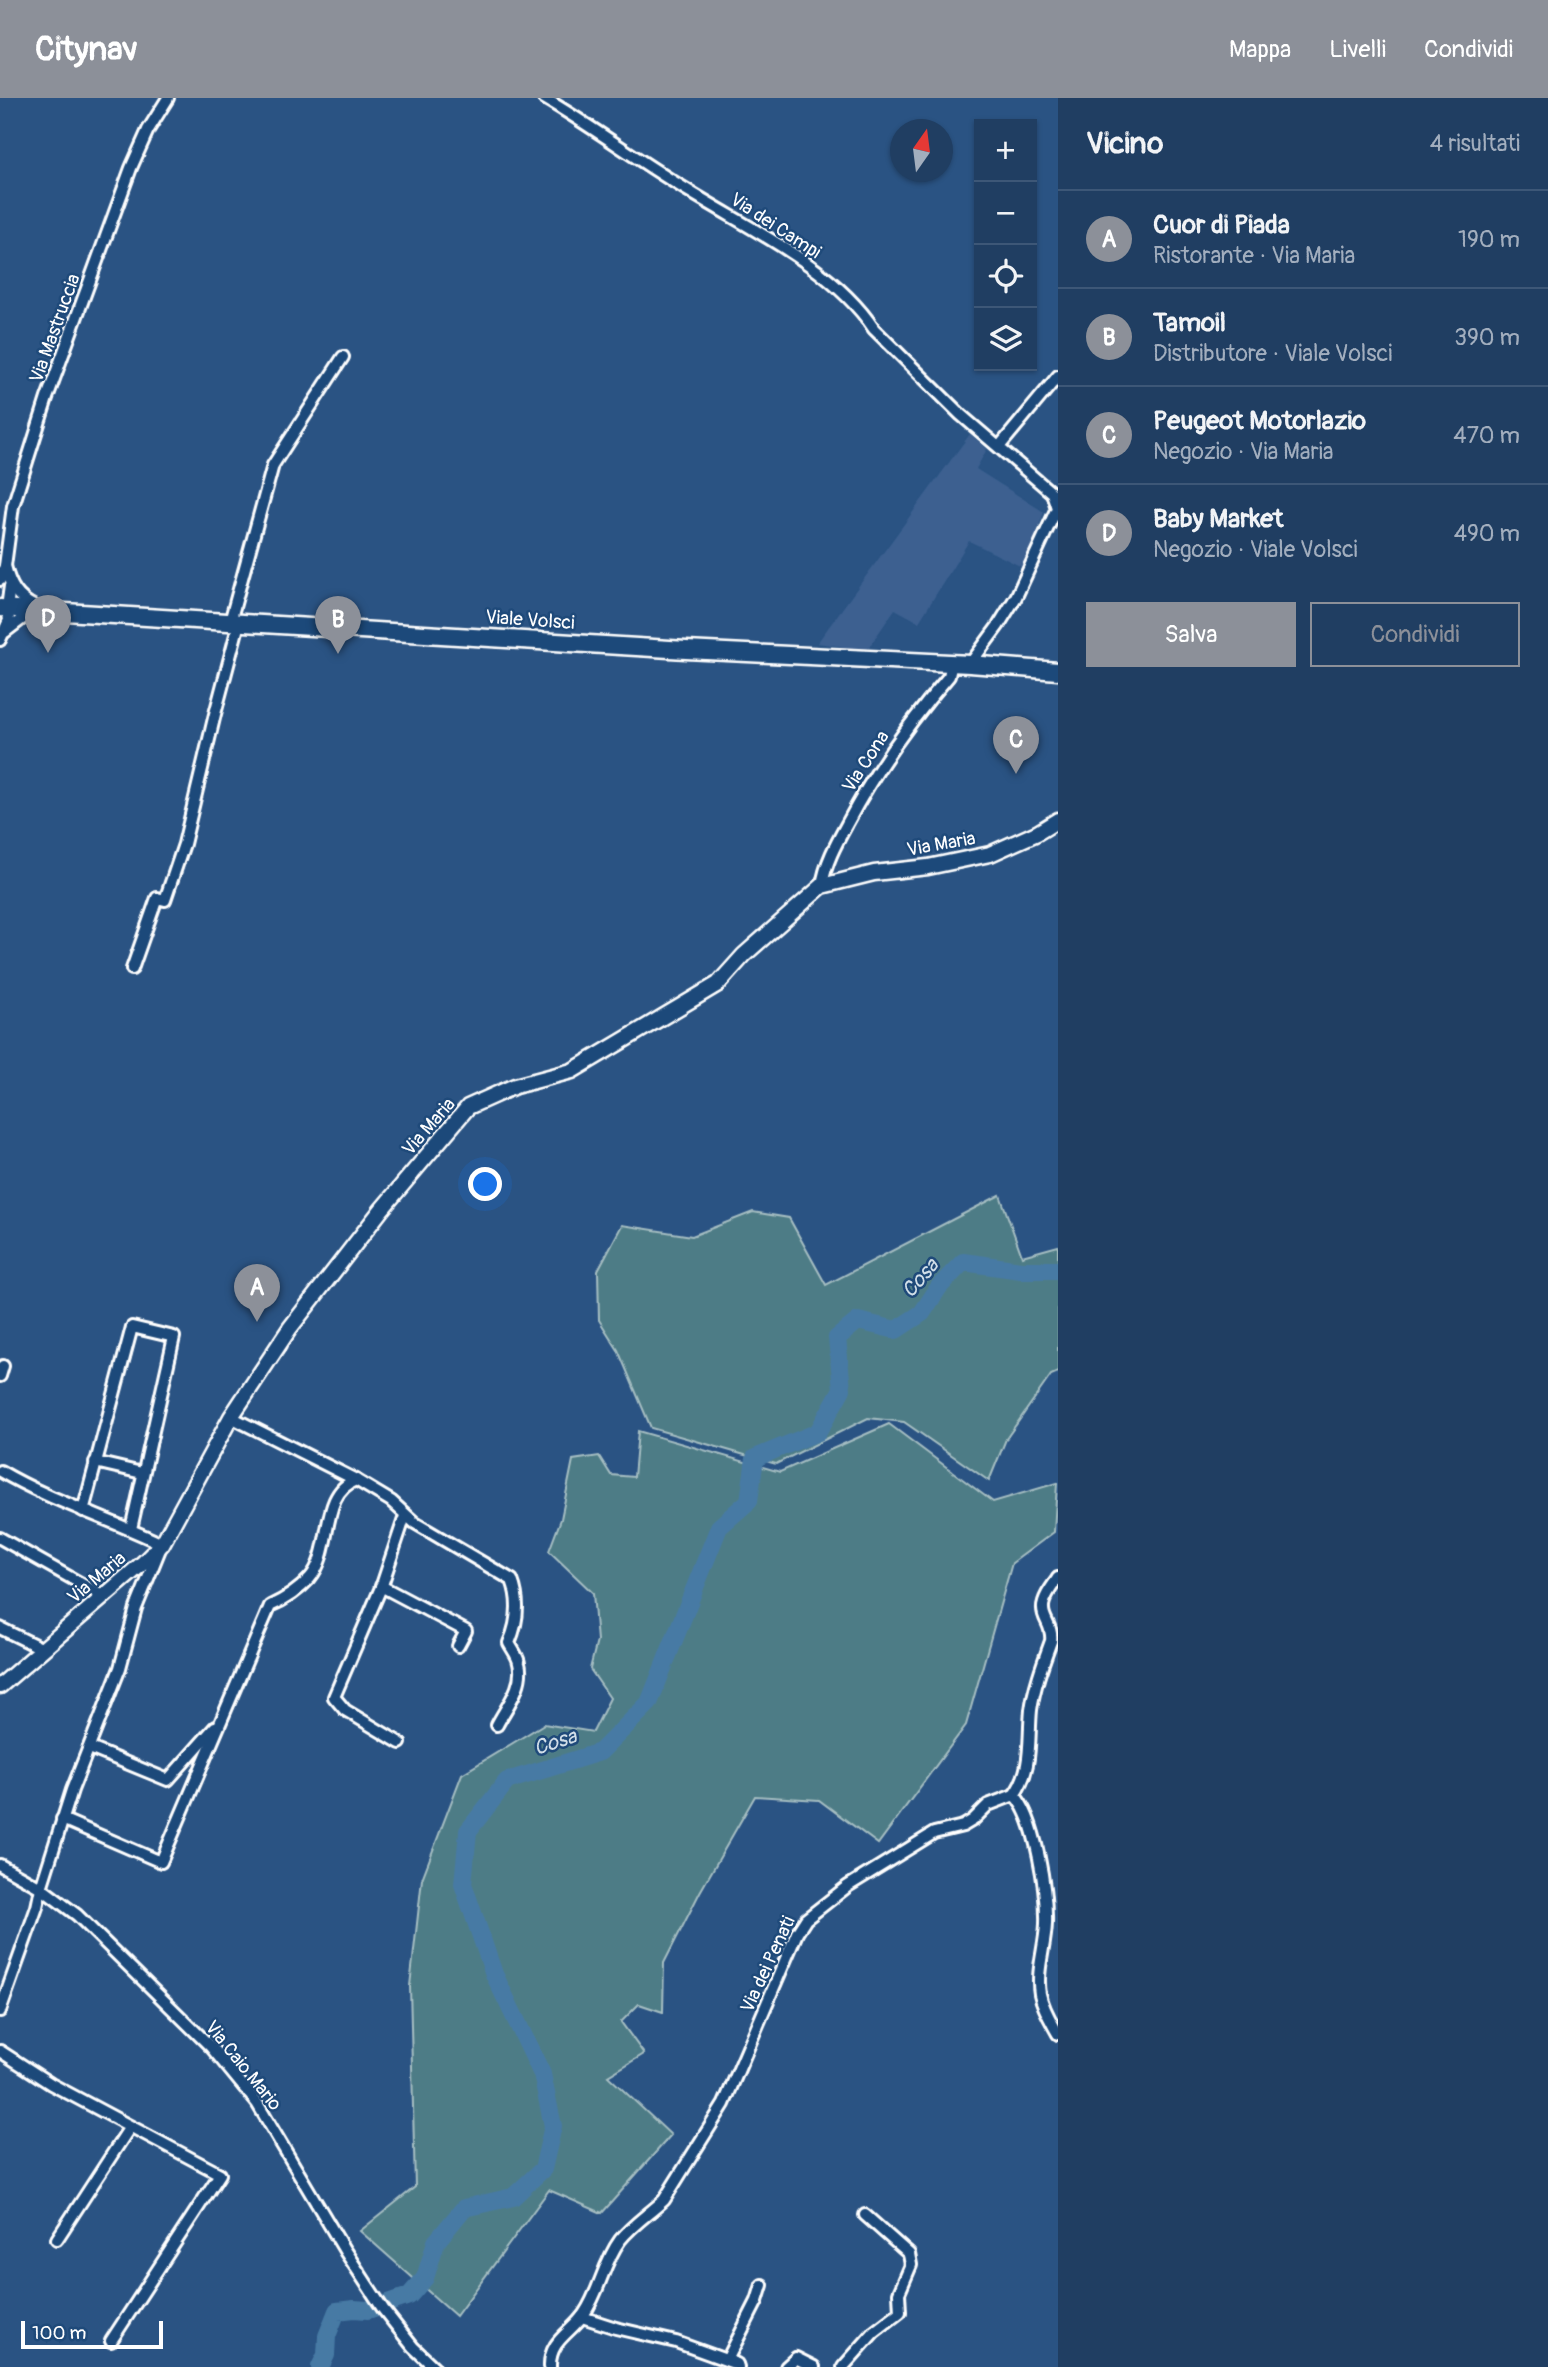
<!DOCTYPE html>
<html lang="it">
<head>
<meta charset="utf-8">
<style>
  :root { --surface:#203e62; --page:#284568; --text:#f1f3f6; --muted:#a2aebe; --line:#3d5777; --accent:#8c9099 }
  body { margin:0; font-family:Pangolin,sans-serif; background:var(--page); color:var(--text) }
  .controls { position:absolute; right:21px; top:21px; display:grid; overflow:hidden; border-radius:0px; box-shadow:0 2px 5px #0004 }
  .controls button { width:63px; height:63px; display:grid; place-items:center; padding:0; border:0; border-bottom:2px solid var(--line); background:var(--surface); color:var(--text); font:35px sans-serif }
  .compass { position:absolute; left:890px; top:21px; width:63px; height:63px; border-radius:50%; background:var(--surface); box-shadow:0 2px 5px #0004; rotate:14deg }
  .scale { position:absolute; left:21px; bottom:18px; width:142px; box-sizing:border-box; padding-left:7px; border:4px solid #fff; border-top:0; font-size:19px; line-height:24px; white-space:nowrap; color:#fff; -webkit-text-stroke:5px #1f4a7a; paint-order:stroke }
  .you { position:absolute; left:486px; top:1087px; width:24px; height:24px; margin:-18px; border:5px solid #fff; border-radius:50%; background:#1a73e8; box-shadow:0 0 0 10px #1a73e833 }
  .badge { display:grid; place-items:center; width:46px; height:46px; border-radius:50%; background:var(--accent); color:#fff; font-size:23px; font-weight:700 }
  .pin { position:absolute; translate:-50% -58px; filter:drop-shadow(0 2px 4px #0008) }
  .pin::after { content:''; position:absolute; top:37px; width:24px; height:21px; background:inherit; clip-path:polygon(0 0,100% 0,50% 100%) }
  .list { margin:0; padding:0; list-style:none }
  h2 { display:flex; justify-content:space-between; align-items:center; height:91px; margin:0; padding:0 28px; font-size:30px }
  h2 small { font-size:23px; font-weight:400; color:var(--muted) }
  .list li { display:grid; grid-template-columns:46px 1fr auto; gap:21px; align-items:center; box-sizing:border-box; height:98px; padding:0 28px; border-top:2px solid var(--line) }
  .list b { display:block; font-size:26px; white-space:nowrap }
  .list p { margin:0; font-size:23px; white-space:nowrap; color:var(--muted) }
  .list em { font-size:23px; font-style:normal; color:var(--muted) }
  .actions { display:flex; gap:14px; padding:21px 28px }
  .actions a { flex:1; padding:16px 0; border:2px solid var(--accent); border-radius:0px; text-align:center; font-size:24px; color:var(--accent) }
  .actions .main { background:var(--accent); color:#fff }
  .icon { flex:none; width:38px; height:38px; fill:none; stroke:currentColor; stroke-width:2; stroke-linecap:round; stroke-linejoin:round }
  .map { position:relative; flex:none; width:1058px; height:2269px; overflow:hidden }
  header { display:flex; align-items:center; gap:42px; box-sizing:border-box; height:98px; padding:0 35px; background:var(--accent); color:#fff }
  header strong { font-size:33px }
  nav { display:flex; gap:38px; margin-inline-start:auto; font-size:24px }
  main { display:flex }
  aside { flex:1; background:var(--surface) }
  .map>svg:first-child { display:block }
</style>
</head>
<body>
<header>
<strong>Citynav</strong>
<nav><a>Mappa</a><a>Livelli</a><a>Condividi</a></nav>
</header>
<main>
<div class="map">
<svg width="1058" height="2269" viewBox="0 0 1058 2269">
  <rect width="100%" height="100%" fill="#2a5383"/>
  <filter id="ink" filterUnits="userSpaceOnUse"><feTurbulence type="fractalNoise" baseFrequency=".0143" numOctaves="2"/><feDisplacementMap in="SourceGraphic" scale="14" xChannelSelector="R" yChannelSelector="G"/><feConvolveMatrix kernelMatrix="1 2 1 2 8 2 1 2 1" color-interpolation-filters="sRGB"/></filter>
  <g filter="url(#ink)">
    <polygon fill="#3c6090" points="970,336 987,351 976,371 1044,414 1024,470 969,443 919,524 895,511 867,552 817,545"/>
    <g fill="#4e7c86" stroke="#a6bec2" stroke-width="2">
      <polygon points="1000,1097 1022,1158 1058,1148 1058,1274 1051,1277 1006,1341 989,1383 904,1324 868,1320 776,1366 651,1330 618,1252 599,1222 598,1172 622,1127 692,1138 753,1114 789,1120 826,1187"/>
      <polygon points="889,1326 993,1404 1057,1385 1054,1434 1012,1465 966,1627 878,1746 819,1702 755,1698 700,1794 664,1865 663,1914 639,1906 621,1924 644,1956 608,1978 671,2037 602,2115 549,2092 456,2218 360,2133 415,2089 410,1888 422,1781 462,1676 544,1626 593,1634 610,1600 590,1571 597,1543 593,1495 549,1453 561,1421 573,1362 599,1358 611,1377 634,1379 638,1333 780,1374"/>
    </g>
    <g fill="none" stroke-linecap="round" stroke-linejoin="round">
      <polyline stroke="#477aa4" stroke-width="18" points="320,2269 326,2257 327,2238 337,2213 354,2211 368,2212 409,2198 425,2180 436,2144 464,2110 513,2099 543,2071 553,2028 542,1976 494,1876 463,1786 468,1733 507,1683 600,1654 649,1605 719,1429 749,1403 755,1360 818,1334 842,1291 837,1240 858,1223 896,1232 922,1215 939,1189 963,1164 1021,1172 1058,1172"/>
      <g stroke="#fff" stroke-width="16">
        <g id="minor">
          <path d="M 544,0 C 595,30 641,65 692,95 C 752,132 834,170 874,231 L 961,317 L 1052,395 L 1057,410 L 1016,499 L 998,528 L 970,566"/>
          <polyline points="999,349 1058,278"/>
          <path d="M 5,468 C 10,488 17,500 35,509"/>
          <polyline points="0,482 5,468 13,408 47,300 131,70 148,32 168,0"/>
          <polyline points="230,524 273,367 343,259"/>
          <polyline points="5,534 22,521 36,514"/>
          <polyline points="0,542 9,522 7,510 10,488"/>
          <path d="M 822,788 C 825,765 837,744 848,724 C 876,671 910,623 949,578 L 952,565"/>
          <polyline points="132,871 157,800 165,802 184,746 215,616 239,525"/>
          <polyline points="0,1278 3,1268"/>
          <polyline points="231,1319 356,1382"/>
          <polyline points="95,1364 142,1375"/>
          <path d="M 0,1373 C 51,1403 108,1420 162,1446 L 136,1510 L 120,1570 L 72,1692 L 41,1790 L 37,1809 L 0,1913"/>
          <polyline points="83,1413 132,1229 174,1239 131,1431"/>
          <polyline points="0,1440 103,1498"/>
          <polyline points="381,1488 466,1533 458,1548"/>
          <polyline points="0,1530 43,1551"/>
          <polyline points="400,1645 345,1612 334,1599 382,1487 405,1418"/>
          <polyline points="90,1650 168,1682 215,1629"/>
          <path d="M 1014,1697 C 1033,1671 1028,1643 1031,1612 C 1034,1589 1043,1565 1051,1543 C 1053,1528 1043,1522 1043,1511 C 1042,1501 1053,1487 1058,1480"/>
          <path d="M 62,1721 L 161,1764 L 270,1508 C 284,1502 299,1492 310,1480 C 334,1452 319,1395 356,1382 L 391,1403 L 415,1425 L 512,1482 C 520,1503 518,1524 509,1545 C 512,1551 518,1558 519,1565 C 525,1587 506,1609 497,1627"/>
          <polyline points="0,1767 41,1790 77,1817 211,1949 257,2005 345,2153 383,2211 413,2249 434,2269"/>
          <polyline points="0,1953 51,1986 220,2076 111,2243"/>
          <polyline points="57,2141 130,2029"/>
          <polyline points="582,2219 616,2230 676,2244 737,2266 738,2269"/>
          <polyline points="727,2262 757,2203 762,2187"/>
          <path d="M 550,2269 C 549,2242 571,2235 584,2216 C 600,2193 603,2165 620,2142 C 633,2126 649,2116 664,2102 L 724,2006 L 797,1835 L 806,1821 L 848,1788 L 934,1735 L 963,1728 L 973,1722 L 988,1707 L 1014,1697 C 1036,1718 1047,1796 1046,1826 C 1045,1850 1036,1873 1040,1896 C 1043,1911 1051,1923 1058,1936"/>
          <polyline points="786,2269 796,2260 814,2269"/>
          <polyline points="843,2269 874,2234 900,2214 899,2195 911,2167 909,2156 865,2117"/>
        </g>
      </g>
      <g stroke="#fff" stroke-width="19">
        <polyline id="tertiary" points="0,1588 144,1464 162,1446 231,1319 290,1230 382,1111 468,1009 515,988 572,973 718,886 744,857 822,788 874,775 928,769 990,756 1037,735 1058,722"/>
      </g>
      <g stroke="#fff" stroke-width="21">
        <polyline id="secondary" points="0,510 686,552 970,566 1058,573"/>
      </g>
      <use href="#minor" stroke="#1f4a7a" stroke-width="10"/>
      <use href="#tertiary" stroke="#1f4a7a" stroke-width="14"/>
      <use href="#secondary" stroke="#1f4a7a" stroke-width="16"/>
    </g>
  </g>
  <g text-anchor="middle" stroke-width="5" stroke-linejoin="round" paint-order="stroke">
    <g font-size="19" fill="#fff" stroke="#1f4a7a">
      <text transform="translate(776 127) rotate(33)" y="7">Via dei Campi</text>
      <text transform="translate(54 230) rotate(-70)" y="7">Via Mastruccia</text>
      <text transform="translate(530 521) rotate(4)" y="7">Viale Volsci</text>
      <text transform="translate(865 663) rotate(-57)" y="7">Via Cona</text>
      <text transform="translate(941 745) rotate(-10)" y="7">Via Maria</text>
      <text transform="translate(428 1028) rotate(-49)" y="7">Via Maria</text>
      <text transform="translate(96 1479) rotate(-40)" y="7">Via Maria</text>
      <text transform="translate(767 1866) rotate(-65)" y="7">Via dei Penati</text>
      <text transform="translate(244 1967) rotate(51)" y="7">Via Caio Mario</text>
    </g>
    <g font-size="21" font-style="italic" fill="#d1dee8" stroke="#1f4a7a">
      <text transform="translate(920 1180) rotate(-49)" y="7">Cosa</text>
      <text transform="translate(555 1644) rotate(-18)" y="7">Cosa</text>
    </g>
  </g>
</svg>
<div class="controls">
<button>+</button>
<button>−</button>
<button><svg class="icon" aria-label="locate" viewBox="0 0 24 24"><circle cx="12" cy="12" r="6"/><path d="M12 2v4M12 18v4M2 12h4M18 12h4"/></svg></button>
<button><svg class="icon" aria-label="layers" viewBox="0 0 24 24"><path d="M12 4l9 5-9 5-9-5zM3 14l9 5 9-5"/></svg></button>
</div>
<svg class="compass" viewBox="-18 -18 36 36"><path d="M0-13l5 13h-10z" fill="#e53935"/><path d="M0 13l5-13h-10z" fill="#a2aebe"/></svg>
<div class="scale">100 m</div>
<div class="you"></div>
<div class="pin badge" style="left:257px;top:1224px">A</div>
<div class="pin badge" style="left:338px;top:556px">B</div>
<div class="pin badge" style="left:1016px;top:676px">C</div>
<div class="pin badge" style="left:48px;top:555px">D</div>
</div>
<aside>
<h2>Vicino<small>4 risultati</small></h2>
<ul class="list">
<li><span class="badge">A</span><div><b>Cuor di Piada</b><p>Ristorante · Via Maria</p></div><em>190 m</em></li>
<li><span class="badge">B</span><div><b>Tamoil</b><p>Distributore · Viale Volsci</p></div><em>390 m</em></li>
<li><span class="badge">C</span><div><b>Peugeot Motorlazio</b><p>Negozio · Via Maria</p></div><em>470 m</em></li>
<li><span class="badge">D</span><div><b>Baby Market</b><p>Negozio · Viale Volsci</p></div><em>490 m</em></li>
</ul>
<div class="actions"><a class="main">Salva</a><a>Condividi</a></div>
</aside>
</main>
</body>
</html>
